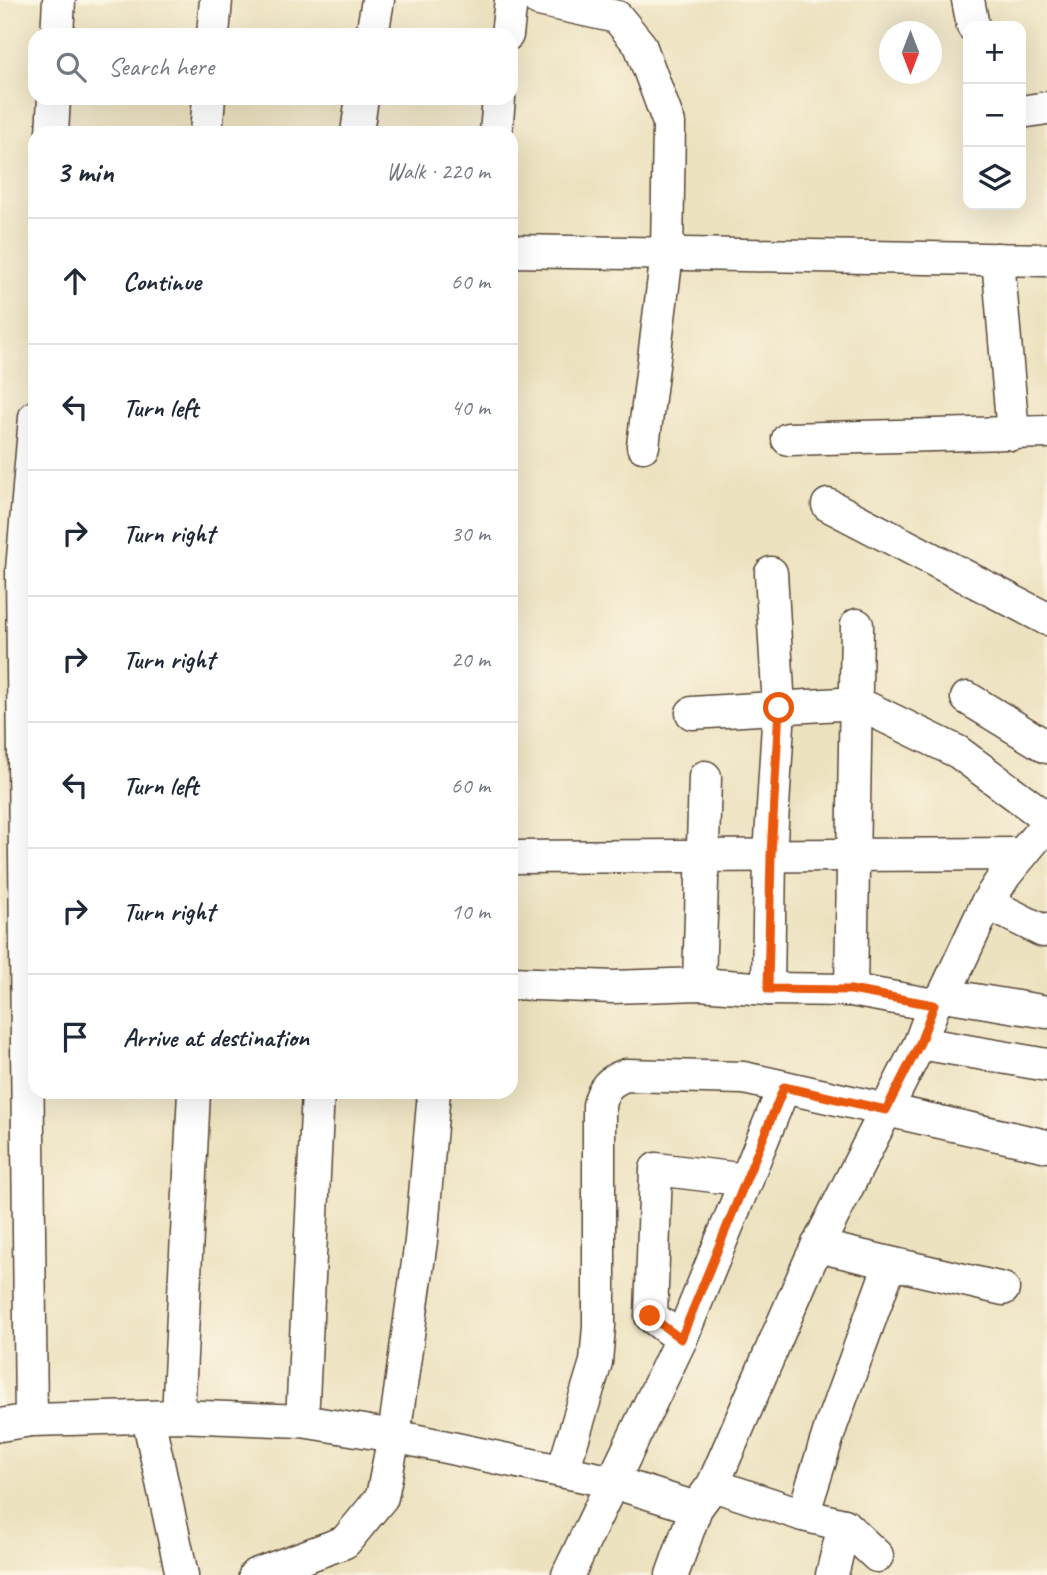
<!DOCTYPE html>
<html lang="en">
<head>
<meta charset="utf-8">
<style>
  :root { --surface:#fff; --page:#f6f6f7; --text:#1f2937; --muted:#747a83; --line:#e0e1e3 }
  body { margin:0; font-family:Caveat,sans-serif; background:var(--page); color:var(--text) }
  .controls { position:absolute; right:21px; top:21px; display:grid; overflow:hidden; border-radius:14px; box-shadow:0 7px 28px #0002 }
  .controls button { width:63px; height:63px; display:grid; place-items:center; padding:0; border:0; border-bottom:2px solid var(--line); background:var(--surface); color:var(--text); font:35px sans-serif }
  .compass { position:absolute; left:879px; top:21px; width:63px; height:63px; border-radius:50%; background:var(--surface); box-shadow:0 7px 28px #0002; rotate:180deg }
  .stop { position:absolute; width:21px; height:21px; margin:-16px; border:5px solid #ea580c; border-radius:50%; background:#fff }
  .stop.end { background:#ea580c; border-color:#fff; box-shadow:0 2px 7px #0008 }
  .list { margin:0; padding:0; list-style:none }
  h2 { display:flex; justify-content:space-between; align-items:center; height:91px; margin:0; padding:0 28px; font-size:30px }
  h2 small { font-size:23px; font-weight:400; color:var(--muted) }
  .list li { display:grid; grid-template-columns:46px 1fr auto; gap:21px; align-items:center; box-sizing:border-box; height:126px; padding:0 28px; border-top:2px solid var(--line) }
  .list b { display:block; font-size:26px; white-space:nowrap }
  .list em { font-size:23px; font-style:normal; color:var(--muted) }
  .icon { flex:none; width:38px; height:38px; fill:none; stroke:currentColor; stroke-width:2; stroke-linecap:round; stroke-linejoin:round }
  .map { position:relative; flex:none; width:1047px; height:1575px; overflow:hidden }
  .search { position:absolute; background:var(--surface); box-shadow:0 7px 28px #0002; left:28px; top:28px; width:490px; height:77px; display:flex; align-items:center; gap:18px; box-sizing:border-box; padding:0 24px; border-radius:21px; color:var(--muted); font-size:26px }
  .panel { position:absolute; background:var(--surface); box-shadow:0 7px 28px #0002; left:28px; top:126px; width:490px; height:973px; border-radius:21px }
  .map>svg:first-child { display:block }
</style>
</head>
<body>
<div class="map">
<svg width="1047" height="1575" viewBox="0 0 1047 1575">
  <rect width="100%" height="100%" fill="#fcf5e5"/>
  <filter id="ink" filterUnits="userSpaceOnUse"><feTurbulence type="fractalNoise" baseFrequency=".0143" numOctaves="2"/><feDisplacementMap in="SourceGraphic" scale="14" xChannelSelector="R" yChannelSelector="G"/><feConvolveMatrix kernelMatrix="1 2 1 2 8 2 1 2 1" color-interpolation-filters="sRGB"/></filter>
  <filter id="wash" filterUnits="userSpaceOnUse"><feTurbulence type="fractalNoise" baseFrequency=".00686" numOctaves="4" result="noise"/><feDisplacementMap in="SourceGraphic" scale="28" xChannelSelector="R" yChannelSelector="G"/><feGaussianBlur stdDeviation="1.57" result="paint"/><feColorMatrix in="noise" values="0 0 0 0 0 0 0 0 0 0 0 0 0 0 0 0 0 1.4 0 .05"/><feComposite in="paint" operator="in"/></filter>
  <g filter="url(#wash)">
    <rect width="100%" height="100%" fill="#ede2c0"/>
  </g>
  <g filter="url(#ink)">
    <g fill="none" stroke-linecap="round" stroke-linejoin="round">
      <g stroke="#564636" stroke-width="35">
        <g id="minor">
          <polyline points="539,0 617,17 640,45 669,123 667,254 643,446"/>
          <polyline points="968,0 973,26"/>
          <polyline points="57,35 59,0"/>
          <polyline points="213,35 216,0"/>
          <polyline points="372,35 378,0"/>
          <polyline points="507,35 511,0"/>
          <polyline points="1021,112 1047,108"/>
          <polyline points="52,133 54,98"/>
          <polyline points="206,133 209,98"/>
          <polyline points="357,133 362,98"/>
          <polyline points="496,133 499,98"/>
          <polyline points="511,251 1047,260"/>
          <polyline points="998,259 1013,434"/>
          <polyline points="788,439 1047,432"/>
          <polyline points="828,505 1047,619"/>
          <polyline points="967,698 1047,747"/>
          <polyline points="692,713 857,703 958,752 1047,818"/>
          <polyline points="511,857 1022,854"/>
          <polyline points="987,903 1043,931 1047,929"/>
          <polyline points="511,983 613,987 699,984 768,989 851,990 934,1005"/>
          <polyline points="699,984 705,777"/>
          <polyline points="768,989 770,856 779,708 771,573"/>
          <polyline points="851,990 857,625"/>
          <polyline points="944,995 1047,1012"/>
          <polyline points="920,1043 1047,1065"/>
          <polyline points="817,1246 1003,1289"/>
          <polyline points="681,1339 651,1316 656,1169 747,1180"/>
          <polyline points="178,1416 194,1092"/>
          <polyline points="148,1417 182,1575"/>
          <polyline points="31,1420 22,570 35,417"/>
          <polyline points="302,1421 318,1092"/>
          <polyline points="0,1425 31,1420 178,1416 302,1421 394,1436 421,1241 434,1092"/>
          <path d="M 563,1471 L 596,1362 L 599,1326 L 599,1105 C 603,1088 609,1081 626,1075 L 744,1078 L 1047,1146"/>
          <polyline points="713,1485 803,1515 844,1525 877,1556"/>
          <polyline points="803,1515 832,1423 890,1264"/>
          <polyline points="255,1575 345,1542 382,1497 394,1436 613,1482 696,1508"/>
          <polyline points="568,1575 681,1339 784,1087"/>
          <polyline points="672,1575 696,1508 713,1485 810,1261 920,1043 934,1005 944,995 987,903 1005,875 1047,824"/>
          <polyline points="832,1575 844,1525"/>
        </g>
      </g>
      <use href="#minor" stroke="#fff" stroke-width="32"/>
    </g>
  </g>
  <g fill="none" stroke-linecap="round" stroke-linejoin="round" filter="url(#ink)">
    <polyline stroke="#ea580c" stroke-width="9" points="650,1316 681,1339 784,1087 886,1110 920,1043 934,1005 851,990 768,989 771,856 779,708"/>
  </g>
</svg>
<div class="controls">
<button>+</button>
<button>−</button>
<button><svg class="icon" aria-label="layers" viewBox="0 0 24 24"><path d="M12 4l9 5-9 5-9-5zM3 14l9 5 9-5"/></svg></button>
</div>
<svg class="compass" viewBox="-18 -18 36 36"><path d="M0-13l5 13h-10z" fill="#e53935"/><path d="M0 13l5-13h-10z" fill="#747a83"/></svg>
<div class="stop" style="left:779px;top:708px"></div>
<div class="stop end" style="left:650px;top:1316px"></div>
<div class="search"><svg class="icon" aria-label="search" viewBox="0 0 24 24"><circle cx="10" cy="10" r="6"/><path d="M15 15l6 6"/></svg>Search here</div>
<section class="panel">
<h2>3 min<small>Walk · 220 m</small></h2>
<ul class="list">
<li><svg class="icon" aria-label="ahead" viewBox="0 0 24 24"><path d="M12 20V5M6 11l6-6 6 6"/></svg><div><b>Continue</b></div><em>60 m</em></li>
<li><svg class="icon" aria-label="left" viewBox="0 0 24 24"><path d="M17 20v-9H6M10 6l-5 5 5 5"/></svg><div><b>Turn left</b></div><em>40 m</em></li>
<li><svg class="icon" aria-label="right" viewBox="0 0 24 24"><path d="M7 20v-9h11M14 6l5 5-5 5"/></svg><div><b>Turn right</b></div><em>30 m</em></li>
<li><svg class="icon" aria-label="right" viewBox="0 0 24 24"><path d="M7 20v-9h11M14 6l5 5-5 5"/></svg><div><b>Turn right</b></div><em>20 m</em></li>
<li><svg class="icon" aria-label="left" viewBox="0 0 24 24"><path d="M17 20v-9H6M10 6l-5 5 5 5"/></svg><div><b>Turn left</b></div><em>60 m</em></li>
<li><svg class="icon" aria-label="right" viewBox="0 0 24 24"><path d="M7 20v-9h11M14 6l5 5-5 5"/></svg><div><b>Turn right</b></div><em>10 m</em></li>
<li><svg class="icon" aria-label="arrive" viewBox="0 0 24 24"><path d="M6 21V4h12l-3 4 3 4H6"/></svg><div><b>Arrive at destination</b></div></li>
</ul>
</section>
</div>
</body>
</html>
